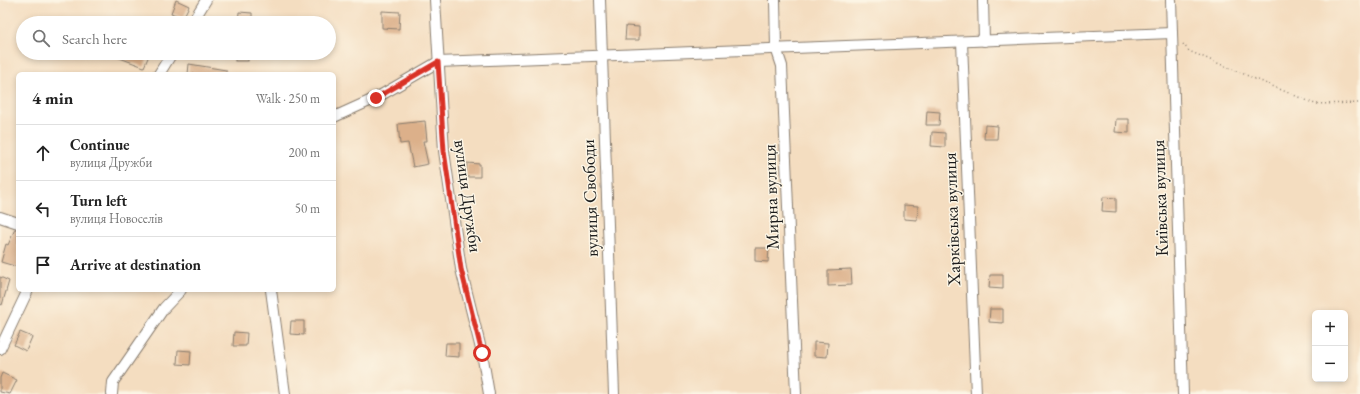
<!DOCTYPE html>
<html lang="en">
<head>
<meta charset="utf-8">
<style>
  :root { --surface:#fff; --page:#f6f6f6; --text:#222; --muted:#767676; --line:#e0e0e0 }
  body { margin:0; font-family:"EB Garamond",serif; background:var(--page); color:var(--text) }
  .controls { position:absolute; right:12px; bottom:12px; display:grid; overflow:hidden; border-radius:6px; box-shadow:0 2px 6px #0003 }
  .controls button { width:36px; height:36px; display:grid; place-items:center; padding:0; border:0; border-bottom:1px solid var(--line); background:var(--surface); color:var(--text); font:20px sans-serif }
  .stop { position:absolute; width:12px; height:12px; margin:-9px; border:3px solid #d93025; border-radius:50%; background:#fff }
  .stop.end { background:#d93025; border-color:#fff; box-shadow:0 1px 4px #0008 }
  .list { margin:0; padding:0; list-style:none }
  h2 { display:flex; justify-content:space-between; align-items:center; height:52px; margin:0; padding:0 16px; font-size:17px }
  h2 small { font-size:13px; font-weight:400; color:var(--muted) }
  .list li { display:grid; grid-template-columns:26px 1fr auto; gap:12px; align-items:center; box-sizing:border-box; height:56px; padding:0 16px; border-top:1px solid var(--line) }
  .list b { display:block; font-size:15px; white-space:nowrap }
  .list p { margin:0; font-size:13px; white-space:nowrap; color:var(--muted) }
  .list em { font-size:13px; font-style:normal; color:var(--muted) }
  .icon { flex:none; width:22px; height:22px; fill:none; stroke:currentColor; stroke-width:2; stroke-linecap:round; stroke-linejoin:round }
  .map { position:relative; flex:none; width:1360px; height:394px; overflow:hidden }
  .search { position:absolute; background:var(--surface); box-shadow:0 2px 6px #0003; left:16px; top:16px; width:320px; height:44px; display:flex; align-items:center; gap:10px; box-sizing:border-box; padding:0 14px; border-radius:22px; color:var(--muted); font-size:15px }
  .panel { position:absolute; background:var(--surface); box-shadow:0 2px 6px #0003; left:16px; top:72px; width:320px; height:220px; border-radius:6px }
  .map>svg:first-child { display:block }
</style>
</head>
<body>
<div class="map">
<svg width="1360" height="394" viewBox="0 0 1360 394">
  <rect width="100%" height="100%" fill="#fcf5e5"/>
  <filter id="ink" filterUnits="userSpaceOnUse"><feTurbulence type="fractalNoise" baseFrequency=".025" numOctaves="2"/><feDisplacementMap in="SourceGraphic" scale="8" xChannelSelector="R" yChannelSelector="G"/><feConvolveMatrix kernelMatrix="1 2 1 2 8 2 1 2 1" color-interpolation-filters="sRGB"/></filter>
  <filter id="wash" filterUnits="userSpaceOnUse"><feTurbulence type="fractalNoise" baseFrequency=".012" numOctaves="4" result="noise"/><feDisplacementMap in="SourceGraphic" scale="16" xChannelSelector="R" yChannelSelector="G"/><feGaussianBlur stdDeviation="0.9" result="paint"/><feColorMatrix in="noise" values="0 0 0 0 0 0 0 0 0 0 0 0 0 0 0 0 0 1.4 0 .05"/><feComposite in="paint" operator="in"/></filter>
  <g filter="url(#wash)">
    <rect width="100%" height="100%" fill="#f4ddc0"/>
    <g id="blocks">
      <g fill="#dcb08a">
        <polygon points="176,0 189,6 183,18 171,13"/>
        <polygon points="382,11 400,12 399,29 382,28"/>
        <polygon points="239,12 252,13 252,23 238,23"/>
        <polygon points="626,26 639,27 639,40 625,40"/>
        <polygon points="109,53 128,53 138,56 139,53 150,53 144,67 109,54"/>
        <rect x="235" y="53" width="13" height="8"/>
        <polygon points="189,64 226,70 226,74 188,74"/>
        <polygon points="927,111 940,112 939,125 926,125"/>
        <polygon points="1116,119 1129,119 1129,133 1115,132"/>
        <polygon points="425,121 427,141 423,141 428,164 413,167 408,143 400,144 398,124"/>
        <polygon points="985,125 998,126 997,139 984,139"/>
        <polygon points="932,132 945,133 945,147 931,146"/>
        <polygon points="467,163 480,164 480,177 466,177"/>
        <polygon points="1103,197 1116,198 1116,212 1102,211"/>
        <polygon points="904,205 918,206 917,220 904,219"/>
        <polygon points="15,229 18,229 18,267 1,262 6,244 8,245"/>
        <polygon points="755,248 769,248 768,262 755,261"/>
        <polygon points="851,269 852,285 828,286 828,270"/>
        <polygon points="990,275 1003,275 1003,289 989,288"/>
        <polygon points="0,277 9,281 2,305 0,304"/>
        <polygon points="990,309 1003,309 1003,323 989,322"/>
        <polygon points="291,321 304,321 304,335 290,334"/>
        <polygon points="20,332 32,337 26,351 14,345"/>
        <polygon points="234,332 247,333 246,346 233,346"/>
        <polygon points="814,342 828,343 827,357 814,356"/>
        <polygon points="446,343 459,343 459,357 445,356"/>
        <polygon points="178,350 191,351 190,365 177,364"/>
        <polygon points="2,373 17,380 10,394 0,392 0,378"/>
      </g>
    </g>
  </g>
  <g filter="url(#ink)">
    <use href="#blocks" fill-opacity="0" stroke="#887c6e" stroke-width="1"/>
    <g fill="none" stroke-linecap="round" stroke-linejoin="round">
      <g stroke="#887c6e" stroke-width="12">
        <g id="minor">
          <polyline points="435,0 444,151 461,269 482,353 489,394"/>
          <polyline points="600,0 614,394"/>
          <polyline points="775,0 776,48 782,66 796,394"/>
          <polyline points="983,0 984,41"/>
          <polyline points="1171,0 1183,394"/>
          <polyline points="192,23 206,0"/>
          <polyline points="962,42 976,394"/>
          <polyline points="159,74 172,53"/>
          <polyline points="334,117 376,98 438,62 1172,33"/>
          <polyline points="0,217 18,223"/>
          <polyline points="271,290 285,394"/>
          <polyline points="0,349 28,290"/>
          <polyline points="112,394 113,382 164,308 181,290"/>
        </g>
      </g>
      <polyline stroke="#887c6e" stroke-width="1.5" stroke-dasharray="1 3" stroke-linecap="butt" points="1183,44 1189,51 1315,104 1360,103"/>
      <use href="#minor" stroke="#fff" stroke-width="10"/>
    </g>
  </g>
  <g fill="none" stroke-linecap="round" stroke-linejoin="round" filter="url(#ink)">
    <polyline stroke="#d93025" stroke-width="5" points="376,98 438,62 444,151 461,269 482,353"/>
  </g>
  <g text-anchor="middle" stroke-width="3" stroke-linejoin="round" paint-order="stroke">
    <g font-size="18" fill="#1c1c1c" stroke="#fcf5e5">
      <text transform="translate(468 196) rotate(82)" y="6">вулиця Дружби</text>
      <text transform="translate(771 197) rotate(-92)" y="6">Мирна вулиця</text>
      <text transform="translate(590 198) rotate(-92)" y="6">вулиця Свободи</text>
      <text transform="translate(1160 198) rotate(-92)" y="6">Київська вулиця</text>
      <text transform="translate(952 219) rotate(-92)" y="6">Харківська вулиця</text>
    </g>
  </g>
</svg>
<div class="controls">
<button>+</button>
<button>−</button>
</div>
<div class="stop" style="left:482px;top:353px"></div>
<div class="stop end" style="left:376px;top:98px"></div>
<div class="search"><svg class="icon" aria-label="search" viewBox="0 0 24 24"><circle cx="10" cy="10" r="6"/><path d="M15 15l6 6"/></svg>Search here</div>
<section class="panel">
<h2>4 min<small>Walk · 250 m</small></h2>
<ul class="list">
<li><svg class="icon" aria-label="ahead" viewBox="0 0 24 24"><path d="M12 20V5M6 11l6-6 6 6"/></svg><div><b>Continue</b><p>вулиця Дружби</p></div><em>200 m</em></li>
<li><svg class="icon" aria-label="left" viewBox="0 0 24 24"><path d="M17 20v-9H6M10 6l-5 5 5 5"/></svg><div><b>Turn left</b><p>вулиця Новоселів</p></div><em>50 m</em></li>
<li><svg class="icon" aria-label="arrive" viewBox="0 0 24 24"><path d="M6 21V4h12l-3 4 3 4H6"/></svg><div><b>Arrive at destination</b></div></li>
</ul>
</section>
</div>
</body>
</html>
